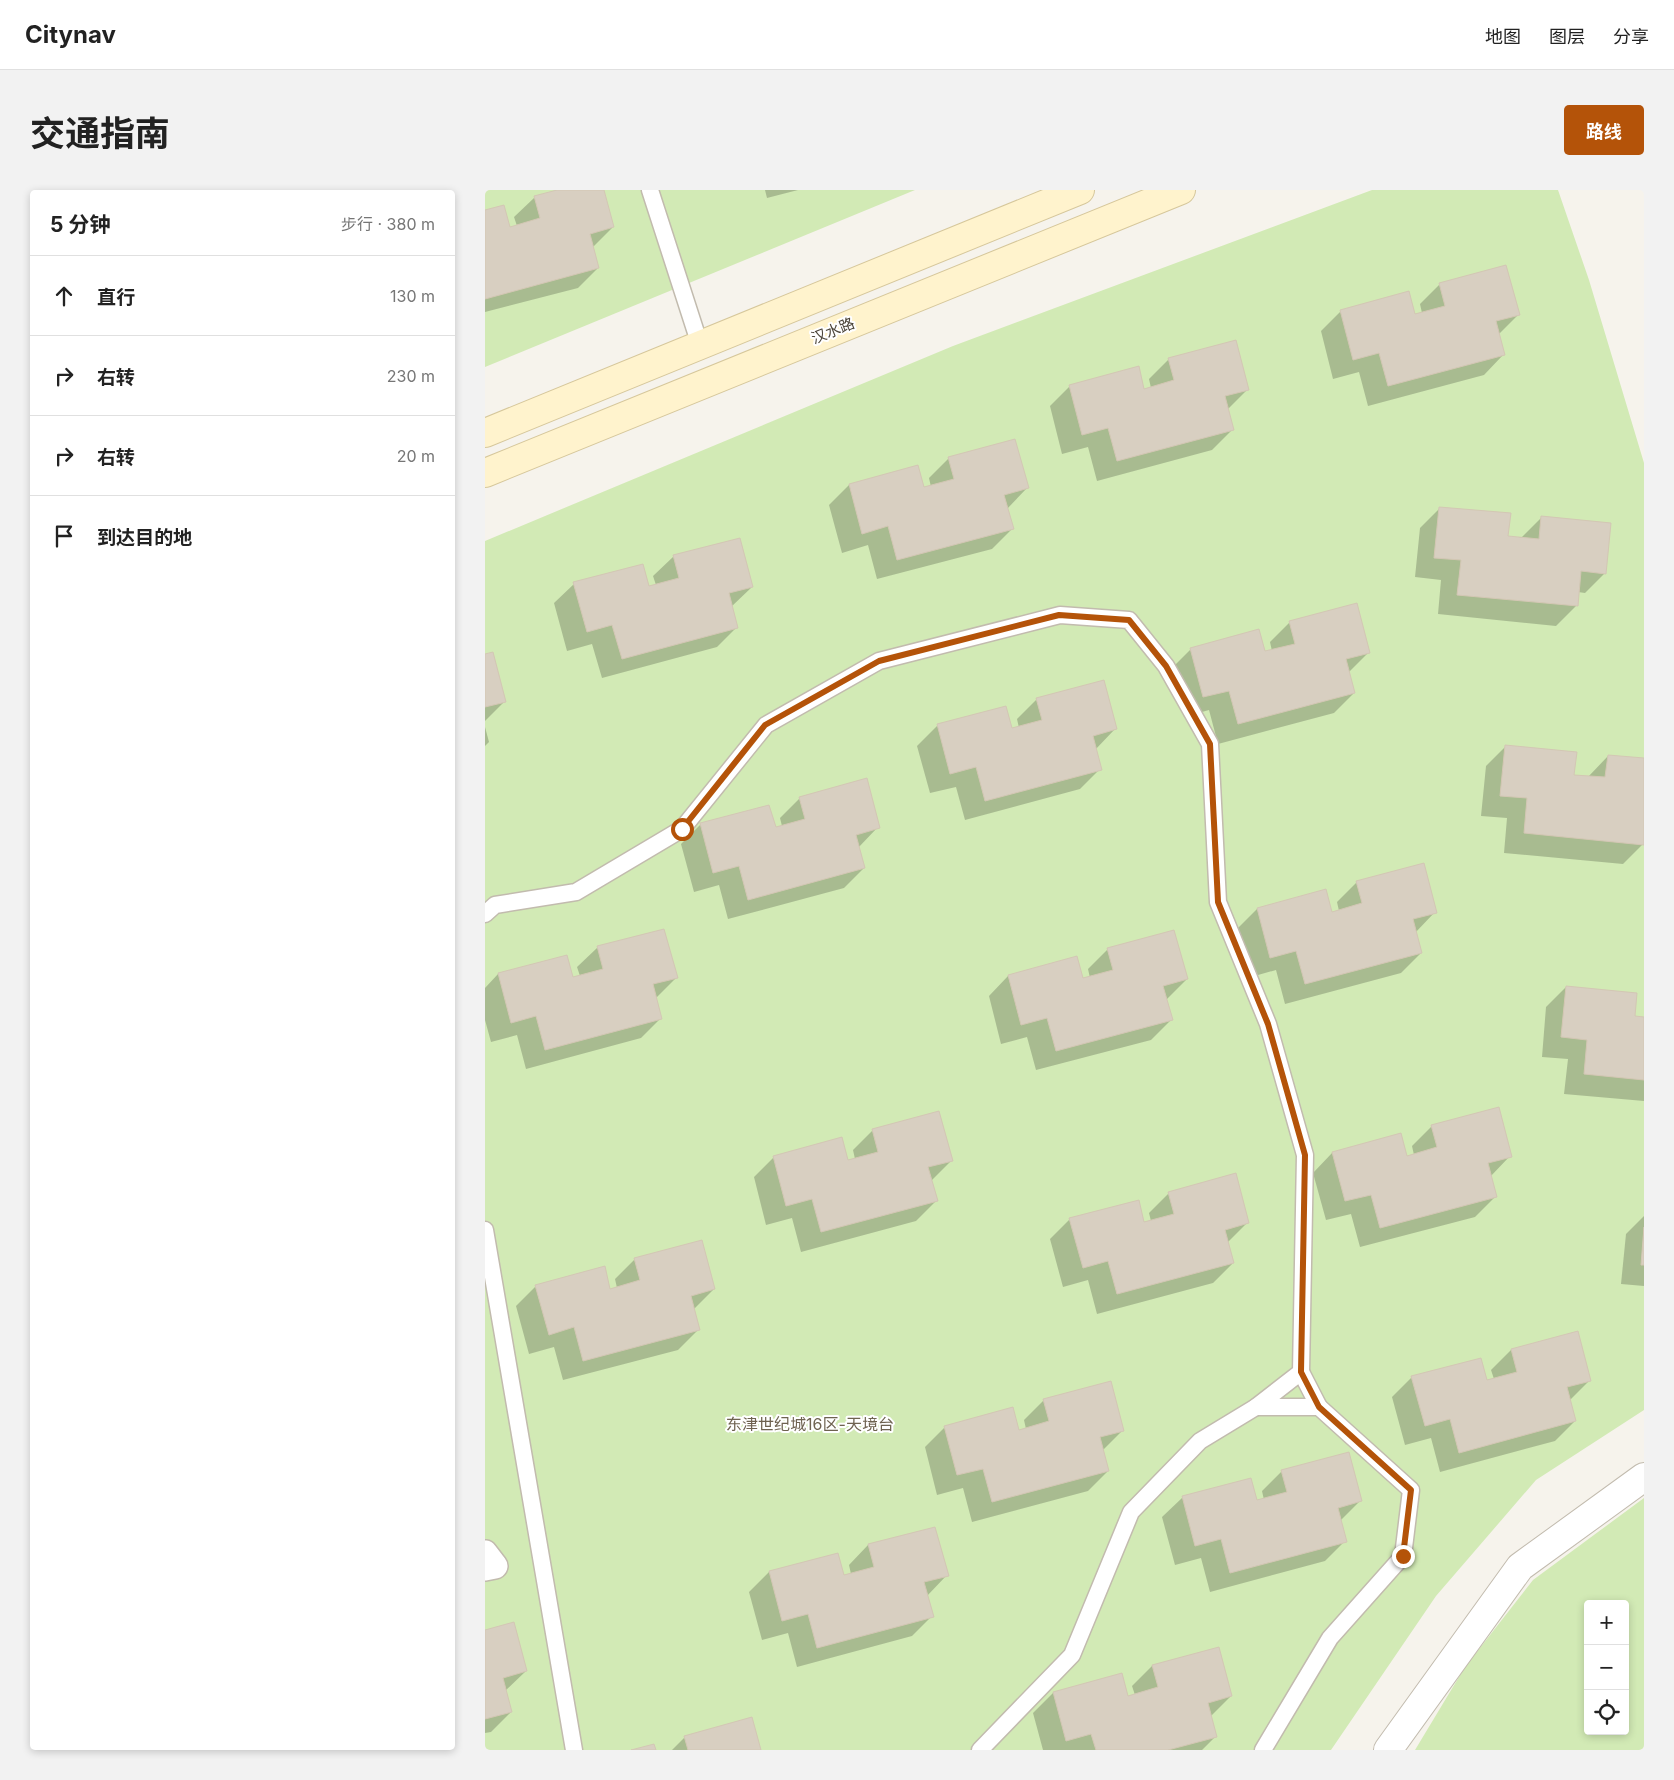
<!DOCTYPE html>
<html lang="zh">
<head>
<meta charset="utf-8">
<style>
  :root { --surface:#fff; --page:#f2f2f2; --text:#222; --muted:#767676; --line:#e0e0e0; --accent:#b45309 }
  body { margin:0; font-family:Inter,"Noto Sans SC",sans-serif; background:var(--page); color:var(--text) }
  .controls { position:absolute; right:15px; bottom:15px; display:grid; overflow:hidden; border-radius:5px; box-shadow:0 2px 8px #0003 }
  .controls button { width:45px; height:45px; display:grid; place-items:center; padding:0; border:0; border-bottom:1px solid var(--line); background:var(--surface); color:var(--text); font:25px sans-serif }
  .stop { position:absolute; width:15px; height:15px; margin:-11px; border:4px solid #b45309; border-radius:50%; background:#fff }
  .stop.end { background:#b45309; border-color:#fff; box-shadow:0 1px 5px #0008 }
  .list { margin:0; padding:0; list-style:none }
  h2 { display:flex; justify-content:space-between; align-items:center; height:65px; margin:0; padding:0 20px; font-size:21px }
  h2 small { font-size:16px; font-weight:400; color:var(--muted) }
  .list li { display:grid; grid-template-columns:32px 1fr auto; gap:15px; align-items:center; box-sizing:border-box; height:80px; padding:0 20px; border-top:1px solid var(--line) }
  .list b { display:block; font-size:19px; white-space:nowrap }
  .list em { font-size:16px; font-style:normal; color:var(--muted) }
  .icon { flex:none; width:28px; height:28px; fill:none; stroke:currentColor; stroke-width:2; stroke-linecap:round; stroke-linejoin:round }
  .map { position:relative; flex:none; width:1159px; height:1560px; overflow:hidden; border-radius:5px }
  header { display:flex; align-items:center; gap:30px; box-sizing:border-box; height:70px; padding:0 25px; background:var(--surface); border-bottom:1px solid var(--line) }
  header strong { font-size:24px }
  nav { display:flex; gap:28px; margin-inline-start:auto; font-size:18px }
  .intro { display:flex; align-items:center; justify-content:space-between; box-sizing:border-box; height:120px; padding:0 30px }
  h1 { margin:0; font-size:35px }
  .button { padding:12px 22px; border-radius:5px; background:var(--accent); color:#fff; font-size:18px; font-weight:700 }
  main { display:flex; gap:30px; padding:0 30px }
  aside { flex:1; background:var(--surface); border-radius:5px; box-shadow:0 2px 8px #0003 }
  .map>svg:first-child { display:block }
</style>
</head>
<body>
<header>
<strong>Citynav</strong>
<nav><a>地图</a><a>图层</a><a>分享</a></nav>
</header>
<div class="intro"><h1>交通指南</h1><a class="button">路线</a></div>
<main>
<aside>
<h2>5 分钟<small>步行 · 380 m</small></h2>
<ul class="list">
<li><svg class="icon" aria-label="ahead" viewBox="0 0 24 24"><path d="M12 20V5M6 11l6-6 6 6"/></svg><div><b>直行</b></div><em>130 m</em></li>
<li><svg class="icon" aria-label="right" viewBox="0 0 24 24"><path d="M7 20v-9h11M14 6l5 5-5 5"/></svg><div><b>右转</b></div><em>230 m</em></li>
<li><svg class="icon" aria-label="right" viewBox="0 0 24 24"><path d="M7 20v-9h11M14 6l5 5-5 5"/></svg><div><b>右转</b></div><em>20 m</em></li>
<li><svg class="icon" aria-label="arrive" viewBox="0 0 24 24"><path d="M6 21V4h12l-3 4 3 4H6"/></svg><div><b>到达目的地</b></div></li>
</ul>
</aside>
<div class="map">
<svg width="1159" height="1560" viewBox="0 0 1159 1560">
  <rect width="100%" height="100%" fill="#f6f3ec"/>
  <g fill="#d2eab5" fill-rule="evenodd">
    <polygon points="0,0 430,0 0,177"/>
    <polygon points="887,0 1073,0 1104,90 1159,273 1159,1220 1051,1290 951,1406 846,1560 0,1560 0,351 468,156"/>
    <path d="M 1159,1308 L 1159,1560 L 930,1560 L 980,1477 L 1048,1390 ZM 1103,1414 L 1140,1414 L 1140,1541 L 1103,1541 Z"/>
  </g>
  <g fill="#0003">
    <polygon points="77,0 118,0 128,37 108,57 113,78 93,98 0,122 0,21 24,38 32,36 29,27 49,8"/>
    <polygon points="280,0 313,0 282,8"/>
    <polygon points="955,94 1034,124 1013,145 1018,165 999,185 883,216 874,182 848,189 836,141 856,121 929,125 937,123 935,114"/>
    <polygon points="684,169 763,199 742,220 747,240 727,260 612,291 603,257 577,264 565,216 585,196 658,200 666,198 664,189"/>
    <polygon points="464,268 542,298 522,319 527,339 507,359 392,389 383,355 357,363 344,315 364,295 438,299 446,297 444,288"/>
    <polygon points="955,318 1022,347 1037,347 1057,327 1120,383 1100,403 1093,402 1091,416 1071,436 953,424 956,390 930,387 935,338"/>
    <polygon points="254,349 267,397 246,417 252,437 232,457 117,488 107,454 82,461 69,413 89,394 163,397 171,395 168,386 188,367"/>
    <polygon points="805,432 884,462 863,483 869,503 849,523 733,554 724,520 699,527 686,479 706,459 779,463 787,461 785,452"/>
    <polygon points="0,466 19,512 0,531"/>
    <polygon points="552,509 630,539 610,560 615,579 595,599 480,630 471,597 445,603 432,556 452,536 520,518 526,540 534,538 532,529"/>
    <polygon points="0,537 4,552 0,556"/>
    <polygon points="1021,556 1088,586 1103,587 1123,566 1159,569 1158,654 1138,674 1019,663 1022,628 996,626 1001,576"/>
    <polygon points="315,608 393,637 373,658 379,678 359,698 243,729 234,695 209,702 196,654 216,634 290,638 297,636 295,628"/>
    <polygon points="872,692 950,722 930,743 936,763 916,783 800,814 791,780 766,787 752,739 772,719 846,723 854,721 852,712"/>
    <polygon points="178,740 191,788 171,808 176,828 156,848 41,879 32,845 6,852 0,830 0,798 13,784 81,766 87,789 95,786 92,777 112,758"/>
    <polygon points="623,759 702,789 681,810 686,830 666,850 551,880 542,847 516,854 504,806 523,786 597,790 605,788 603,779"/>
    <polygon points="1081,797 1149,827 1159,828 1159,911 1079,904 1083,869 1057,867 1061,817"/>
    <polygon points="947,936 1025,966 1005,987 1010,1007 990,1027 875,1057 866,1024 841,1030 828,983 847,963 921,967 929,965 927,956"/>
    <polygon points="388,940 467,970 446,991 451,1011 431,1031 316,1062 307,1028 281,1035 269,987 289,967 362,971 370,969 368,960"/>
    <polygon points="684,1003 763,1032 742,1053 748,1073 728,1093 612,1124 603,1090 578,1097 565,1049 585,1029 658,1033 666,1031 664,1023"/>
    <polygon points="1159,1026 1159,1096 1136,1094 1141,1044"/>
    <polygon points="150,1069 229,1099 208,1120 213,1140 193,1160 78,1190 69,1157 44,1164 31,1116 51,1096 124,1100 132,1098 130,1089"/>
    <polygon points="1092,1143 1105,1190 1084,1211 1090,1231 1070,1251 955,1282 946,1248 920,1255 907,1207 927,1187 1001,1191 1009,1189 1006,1180 1026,1160"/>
    <polygon points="559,1210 638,1240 617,1261 623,1281 603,1301 487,1332 478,1298 452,1305 440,1257 460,1237 533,1241 541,1239 539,1230"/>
    <polygon points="797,1281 875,1311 855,1331 860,1351 840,1371 725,1402 716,1368 690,1375 677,1327 697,1308 765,1290 771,1312 779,1310 777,1301"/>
    <polygon points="383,1355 462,1385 442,1406 447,1426 427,1446 312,1477 303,1443 277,1450 264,1402 284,1382 352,1364 358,1386 366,1384 364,1375"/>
    <polygon points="0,1441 41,1481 20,1501 26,1522 6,1542 0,1543"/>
    <polygon points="667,1476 746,1506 726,1526 731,1546 717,1560 558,1560 548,1523 568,1503 636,1485 642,1507 650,1505 647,1496"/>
    <polygon points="200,1547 274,1560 187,1560"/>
  </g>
  <g fill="#d8cfc1" stroke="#d3c7b4">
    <polygon points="72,0 119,0 129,37 105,44 114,78 0,109 0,20 19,15 25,37 55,28 49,6"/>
    <polygon points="1021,75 1035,125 1011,131 1020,165 903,196 894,163 868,170 855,120 924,101 930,124 960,116 954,93"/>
    <polygon points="751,150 764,200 740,206 749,240 632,271 623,238 597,245 584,195 654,176 659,199 689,190 683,168"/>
    <polygon points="530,249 544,298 519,305 529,339 412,370 403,336 377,344 364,294 433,275 439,297 469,289 463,267"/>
    <polygon points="954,317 1026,323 1023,346 1054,349 1056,326 1126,333 1121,384 1096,381 1093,416 972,405 976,370 949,368"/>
    <polygon points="255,348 268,397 244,403 253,438 137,469 127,435 102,442 88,392 158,374 164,396 194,388 188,365"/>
    <polygon points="872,413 885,463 861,469 870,503 753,534 744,501 718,507 705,458 774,439 780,461 810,454 804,431"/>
    <polygon points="8,462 21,512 0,517 0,464"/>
    <polygon points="619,490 632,539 608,546 617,580 500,611 491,577 465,584 452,534 521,516 527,538 557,530 551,508"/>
    <polygon points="1020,555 1092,562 1089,585 1120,587 1123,565 1159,568 1159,655 1039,643 1042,608 1015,606"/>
    <polygon points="382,588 395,638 371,645 380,678 263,710 254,676 228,683 215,633 284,615 291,637 320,629 314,607"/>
    <polygon points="939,673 952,723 928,729 937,763 820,794 811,761 785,768 772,718 841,699 847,722 877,713 871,691"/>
    <polygon points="179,739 193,788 168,794 177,829 60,860 51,826 26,833 13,783 82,765 88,787 118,779 112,756"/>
    <polygon points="689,740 703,789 678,796 688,830 571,861 562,828 536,835 523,785 592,766 598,788 628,780 622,758"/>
    <polygon points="1081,796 1152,803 1150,826 1159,827 1159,890 1099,884 1102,850 1076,847"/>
    <polygon points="1014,917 1027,967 1003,973 1012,1007 895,1038 886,1005 860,1011 847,962 916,943 922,966 952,957 946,935"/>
    <polygon points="454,921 468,971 443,977 453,1011 336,1042 327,1009 301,1016 288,966 357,947 363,970 393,962 387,939"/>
    <polygon points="751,983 764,1033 740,1040 749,1073 632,1104 623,1071 598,1078 584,1028 654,1010 659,1032 689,1024 683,1002"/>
    <polygon points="1159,1037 1159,1075 1156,1075"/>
    <polygon points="217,1050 230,1099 206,1106 215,1140 98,1171 89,1137 64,1145 50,1095 120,1076 125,1099 155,1090 149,1068"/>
    <polygon points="1093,1141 1106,1191 1082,1197 1091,1231 974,1263 965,1229 940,1236 926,1186 996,1168 1002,1190 1032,1182 1026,1159"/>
    <polygon points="626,1191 639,1241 615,1247 624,1281 507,1312 498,1279 472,1285 459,1236 528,1217 534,1240 564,1231 558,1209"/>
    <polygon points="864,1262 877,1311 853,1318 862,1352 745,1383 736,1349 710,1356 697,1306 766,1288 772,1310 802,1302 796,1280"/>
    <polygon points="450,1337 464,1386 439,1392 449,1427 332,1458 323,1424 297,1431 284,1381 353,1363 359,1385 389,1377 383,1354"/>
    <polygon points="29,1432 42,1481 18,1488 27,1522 0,1529 0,1440"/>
    <polygon points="734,1457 747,1506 723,1513 732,1547 683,1560 611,1560 606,1544 581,1551 568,1502 637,1483 643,1506 673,1497 667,1475"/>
    <polygon points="267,1527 276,1560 203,1560 199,1546"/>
    <polygon points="169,1554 171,1560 146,1560"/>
  </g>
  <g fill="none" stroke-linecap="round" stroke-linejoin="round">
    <g stroke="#c2bbae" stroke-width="19">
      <g id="service">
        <polyline points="165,0 215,155"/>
        <polyline points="0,724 10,715 91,702 197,639 281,535 394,471 575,425 644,430 681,476 725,554 733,712 783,834 820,965 816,1182 771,1217 715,1251 646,1322 587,1465 495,1560"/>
        <polyline points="0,1040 89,1560"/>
        <polyline points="816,1182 834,1217"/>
        <polyline points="771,1217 834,1217 926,1300 918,1366 845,1448 778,1560"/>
      </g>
    </g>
    <g stroke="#c2bbae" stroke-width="28">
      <polyline id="pedestrian" points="0,1363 10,1376 0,1378"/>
    </g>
    <g stroke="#c2bbae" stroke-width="30">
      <polyline id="tertiary" points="903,1560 1035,1377 1159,1287"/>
    </g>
    <g stroke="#d6c79b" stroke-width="30">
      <g id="secondary">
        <polyline points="0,243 595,0"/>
        <polyline points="0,283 696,0"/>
      </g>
    </g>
    <use href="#service" stroke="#fff" stroke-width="16"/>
    <use href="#pedestrian" stroke="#fff" stroke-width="25"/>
    <use href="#tertiary" stroke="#fff" stroke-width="28"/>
    <use href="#secondary" stroke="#fff3cd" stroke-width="28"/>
  </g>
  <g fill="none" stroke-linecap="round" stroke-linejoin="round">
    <polyline stroke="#b45309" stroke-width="6" points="197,639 280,535 394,471 574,425 644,430 681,476 725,554 733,712 783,834 820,965 816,1182 834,1217 926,1300 918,1366"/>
  </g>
  <g text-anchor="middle" stroke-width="4" stroke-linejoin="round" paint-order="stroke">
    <g font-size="15" fill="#4b4439" stroke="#fff">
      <text transform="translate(348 141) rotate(-22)" y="5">汉水路</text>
    </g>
    <g font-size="16" fill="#6e6250" stroke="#fff">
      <text x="325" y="1240">东津世纪城16区-天境台</text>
    </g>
  </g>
</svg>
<div class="controls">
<button>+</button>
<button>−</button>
<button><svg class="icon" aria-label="locate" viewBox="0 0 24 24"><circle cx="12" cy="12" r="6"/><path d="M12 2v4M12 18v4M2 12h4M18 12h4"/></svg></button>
</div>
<div class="stop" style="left:197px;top:639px"></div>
<div class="stop end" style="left:918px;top:1366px"></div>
</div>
</main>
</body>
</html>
